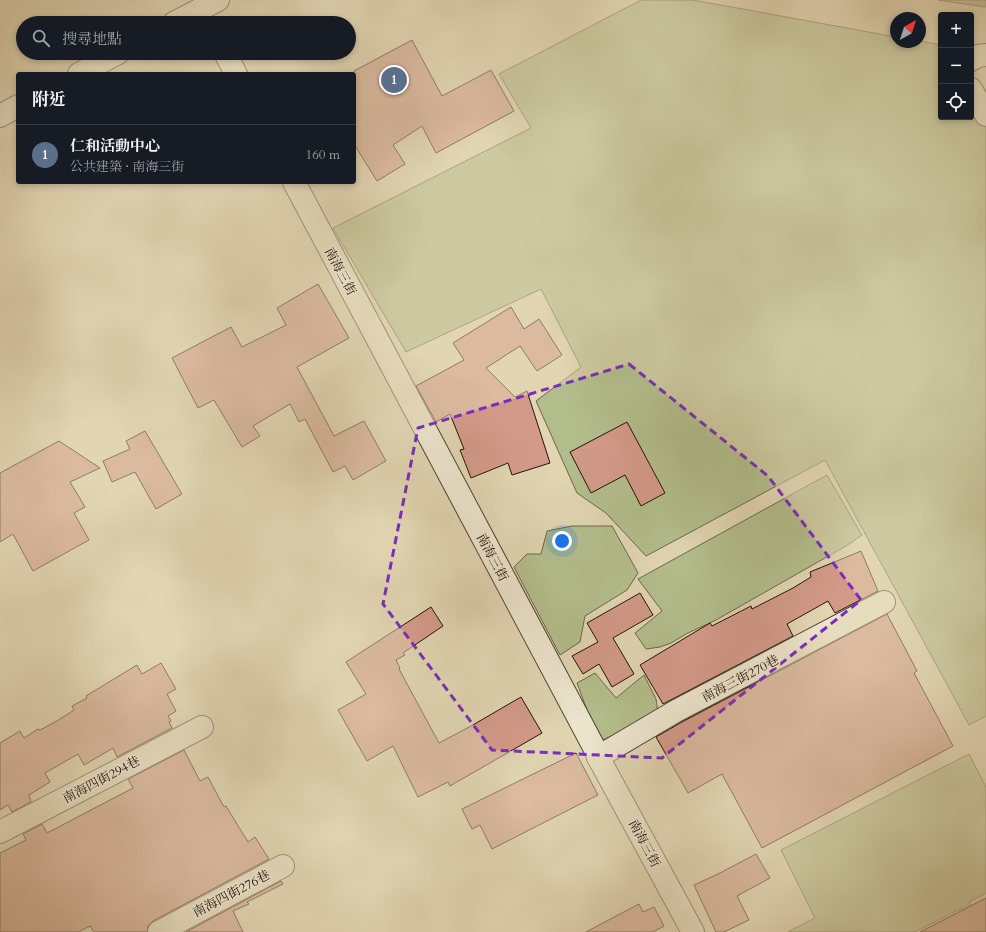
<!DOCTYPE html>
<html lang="zh-TW">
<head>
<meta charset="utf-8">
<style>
  :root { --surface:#171b24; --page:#20242c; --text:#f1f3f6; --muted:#9ea1a6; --line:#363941; --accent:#c59692 }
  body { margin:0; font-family:Cardo,"Noto Serif TC",serif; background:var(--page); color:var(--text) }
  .controls { position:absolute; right:12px; top:12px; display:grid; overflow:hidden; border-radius:4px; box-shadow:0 2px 6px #0003 }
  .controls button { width:36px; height:36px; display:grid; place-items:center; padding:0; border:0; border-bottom:1px solid var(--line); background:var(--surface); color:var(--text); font:20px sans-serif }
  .compass { position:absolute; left:890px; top:12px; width:36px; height:36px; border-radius:50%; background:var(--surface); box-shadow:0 2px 6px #0003; rotate:39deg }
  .you { position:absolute; left:562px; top:541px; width:14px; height:14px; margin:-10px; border:3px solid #fff; border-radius:50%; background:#1a73e8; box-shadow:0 0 0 6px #1a73e833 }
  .badge { display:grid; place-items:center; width:26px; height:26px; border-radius:50%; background:var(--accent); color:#fff; font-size:13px; font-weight:700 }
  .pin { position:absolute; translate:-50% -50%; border:2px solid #fff; box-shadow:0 1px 4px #0006 }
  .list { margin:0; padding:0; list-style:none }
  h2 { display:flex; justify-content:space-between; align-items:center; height:52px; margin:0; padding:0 16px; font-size:17px }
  h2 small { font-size:13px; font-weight:400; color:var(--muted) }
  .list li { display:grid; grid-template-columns:26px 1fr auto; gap:12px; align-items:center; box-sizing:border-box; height:60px; padding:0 16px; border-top:1px solid var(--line) }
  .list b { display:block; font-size:15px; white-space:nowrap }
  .list p { margin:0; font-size:13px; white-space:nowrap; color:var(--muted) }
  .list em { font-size:13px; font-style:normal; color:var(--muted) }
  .icon { flex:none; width:22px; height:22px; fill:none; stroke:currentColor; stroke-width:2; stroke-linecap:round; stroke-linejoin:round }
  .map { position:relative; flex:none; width:986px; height:932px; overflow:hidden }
  .search { position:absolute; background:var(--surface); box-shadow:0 2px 6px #0003; left:16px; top:16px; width:340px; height:44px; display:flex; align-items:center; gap:10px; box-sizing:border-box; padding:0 14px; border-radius:22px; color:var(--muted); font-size:15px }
  .panel { position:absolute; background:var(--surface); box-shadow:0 2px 6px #0003; left:16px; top:72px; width:340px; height:112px; border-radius:4px }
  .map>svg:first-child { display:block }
</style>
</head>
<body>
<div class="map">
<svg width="986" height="932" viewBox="0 0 986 932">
  <rect width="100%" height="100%" fill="#e1d5b2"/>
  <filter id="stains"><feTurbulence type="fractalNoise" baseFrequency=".005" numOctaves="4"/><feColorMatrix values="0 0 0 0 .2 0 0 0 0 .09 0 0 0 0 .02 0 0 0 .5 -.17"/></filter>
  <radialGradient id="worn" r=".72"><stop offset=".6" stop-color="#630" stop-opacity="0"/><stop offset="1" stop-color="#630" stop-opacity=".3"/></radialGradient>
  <g fill="#b3bd8c" stroke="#6a684a">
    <polygon points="641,0 693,0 896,37 896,42 920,41 941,45 941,117 971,117 971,95 986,126 986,716 969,725 825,460 646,556 606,513 577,493 536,401 581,367 541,289 406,352 333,228 531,128 499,74"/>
    <polygon points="938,0 986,0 986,7"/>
    <polygon points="827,475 862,535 846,546 716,620 688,633 671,643 660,647 646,649 635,633 662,611 638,579"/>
    <polygon points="572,526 612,526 638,573 627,590 585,616 580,642 560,655 514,567 527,554 541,554 547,531"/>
    <polygon points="595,673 616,698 644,675 656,699 658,713 599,742 577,683"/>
    <polygon points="969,754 986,787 986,893 969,902 973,909 965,914 962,908 915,932 788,932 815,918 781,850"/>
  </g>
  <g fill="#d39a89" stroke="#211409">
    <polygon points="412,40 442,96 491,70 514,111 436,153 422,126 393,145 405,164 377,181 354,144 354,71"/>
    <polygon points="318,284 349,338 297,367 334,436 364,421 386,461 353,480 345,466 333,472 305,419 299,422 290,404 253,426 260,436 242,447 214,400 198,408 172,358 231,327 242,347 286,325 277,308"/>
    <polygon points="511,307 524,329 539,319 562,355 537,371 520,346 486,368 515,397 527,391 550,463 512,475 508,463 471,478 460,450 464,449 450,414 436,422 416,386 464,360 453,343"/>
    <polygon points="627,422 665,493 641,506 625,475 591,493 570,452"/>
    <polygon points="145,431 182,494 156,509 135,472 112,482 103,461 130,449 126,441"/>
    <polygon points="59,441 100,468 70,482 85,507 74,513 89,540 33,571 13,534 0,542 0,473"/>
    <polygon points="861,551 878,591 835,613 828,601 787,624 793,636 663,704 640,665 710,623 712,626 751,606 752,609 793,588 811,577 810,572"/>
    <polygon points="640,593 653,615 613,638 634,674 612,687 599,664 583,674 572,656 598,642 587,623"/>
    <polygon points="431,607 443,626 403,653 405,655 396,660 400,668 399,669 439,743 471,726 521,697 542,733 450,786 448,782 418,797 393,746 367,761 338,710 366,694 346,662"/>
    <polygon points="887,614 917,671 914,673 953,746 762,848 722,774 688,793 656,737 682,722"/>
    <polygon points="161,663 176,689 167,694 176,711 168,716 171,721 169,722 172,728 117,757 113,748 84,765 78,754 45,773 50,782 29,795 31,802 12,812 8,805 0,810 0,743 20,731 24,738 38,729 40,730 57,721 74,710 72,706 87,698 86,696 137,665 142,674"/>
    <polygon points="184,750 200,781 208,777 224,807 226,806 248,842 255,837 269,859 153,921 148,926 147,932 94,932 90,926 78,932 0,932 0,853 26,840 23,834 42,824 47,833 133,788 128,779"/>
    <polygon points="576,753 598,795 492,849 480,825 472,829 462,809"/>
    <polygon points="756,854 770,878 737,896 749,920 724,932 716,932 694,885 718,874"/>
    <polygon points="281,881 283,884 247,902 249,904 233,911 243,932 186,932"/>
    <polygon points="986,898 986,932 920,932"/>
    <polygon points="639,904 643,912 654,907 664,926 653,932 586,932"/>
  </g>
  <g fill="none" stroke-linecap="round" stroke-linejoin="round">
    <g stroke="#514433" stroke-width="24">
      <g id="minor">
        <polyline points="174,23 218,0"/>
        <polyline points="225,53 236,74"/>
        <polyline points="971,60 978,56 986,55"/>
        <polyline points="79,74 118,53"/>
        <polyline points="971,89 986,115"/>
        <polyline points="0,116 18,106"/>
        <polyline points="294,182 596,751 598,757 693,932"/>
        <polyline points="598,757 676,711 884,602"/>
        <polyline points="0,832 202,727"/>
        <polyline points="159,932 283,866"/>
      </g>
    </g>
    <use href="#minor" stroke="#ece4cd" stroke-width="22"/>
  </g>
  <path d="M0 0H986V932H0ZM 629,364 L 768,476 L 861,600 L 662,758 L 492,750 L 383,604 L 418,428 Z" fill="#e1d5b2" fill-opacity=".55" fill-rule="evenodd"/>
  <path fill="none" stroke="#7b2cbf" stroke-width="3" stroke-dasharray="8 5" stroke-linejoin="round" d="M 629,364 L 768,476 L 861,600 L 662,758 L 492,750 L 383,604 L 418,428 Z"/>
  <g text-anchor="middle" stroke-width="3" stroke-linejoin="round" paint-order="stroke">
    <g font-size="13" fill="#211409" stroke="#ece4cd">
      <text transform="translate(341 271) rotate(62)" y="5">南海三街</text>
      <text transform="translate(493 557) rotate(62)" y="5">南海三街</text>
      <text transform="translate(740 678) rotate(-28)" y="5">南海三街270巷</text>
      <text transform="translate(101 779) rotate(-28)" y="5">南海四街294巷</text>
      <text transform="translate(645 843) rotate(62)" y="5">南海三街</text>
      <text transform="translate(231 893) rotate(-28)" y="5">南海四街276巷</text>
    </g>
  </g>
  <rect width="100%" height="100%" filter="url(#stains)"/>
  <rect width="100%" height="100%" fill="url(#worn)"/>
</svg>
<div class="controls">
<button>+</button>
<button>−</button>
<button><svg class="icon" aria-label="locate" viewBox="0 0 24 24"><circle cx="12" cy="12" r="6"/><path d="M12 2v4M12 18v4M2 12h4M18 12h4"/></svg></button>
</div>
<svg class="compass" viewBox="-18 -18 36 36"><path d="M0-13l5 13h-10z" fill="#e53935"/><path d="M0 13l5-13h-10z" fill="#9ea1a6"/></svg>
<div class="you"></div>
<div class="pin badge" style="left:394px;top:80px;background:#5c6f8a">1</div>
<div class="search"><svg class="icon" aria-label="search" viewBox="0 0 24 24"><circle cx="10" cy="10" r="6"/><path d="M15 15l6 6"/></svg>搜尋地點</div>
<section class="panel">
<h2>附近<small></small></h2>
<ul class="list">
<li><span class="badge" style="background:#5c6f8a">1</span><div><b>仁和活動中心</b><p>公共建築 · 南海三街</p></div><em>160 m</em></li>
</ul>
</section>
</div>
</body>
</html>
